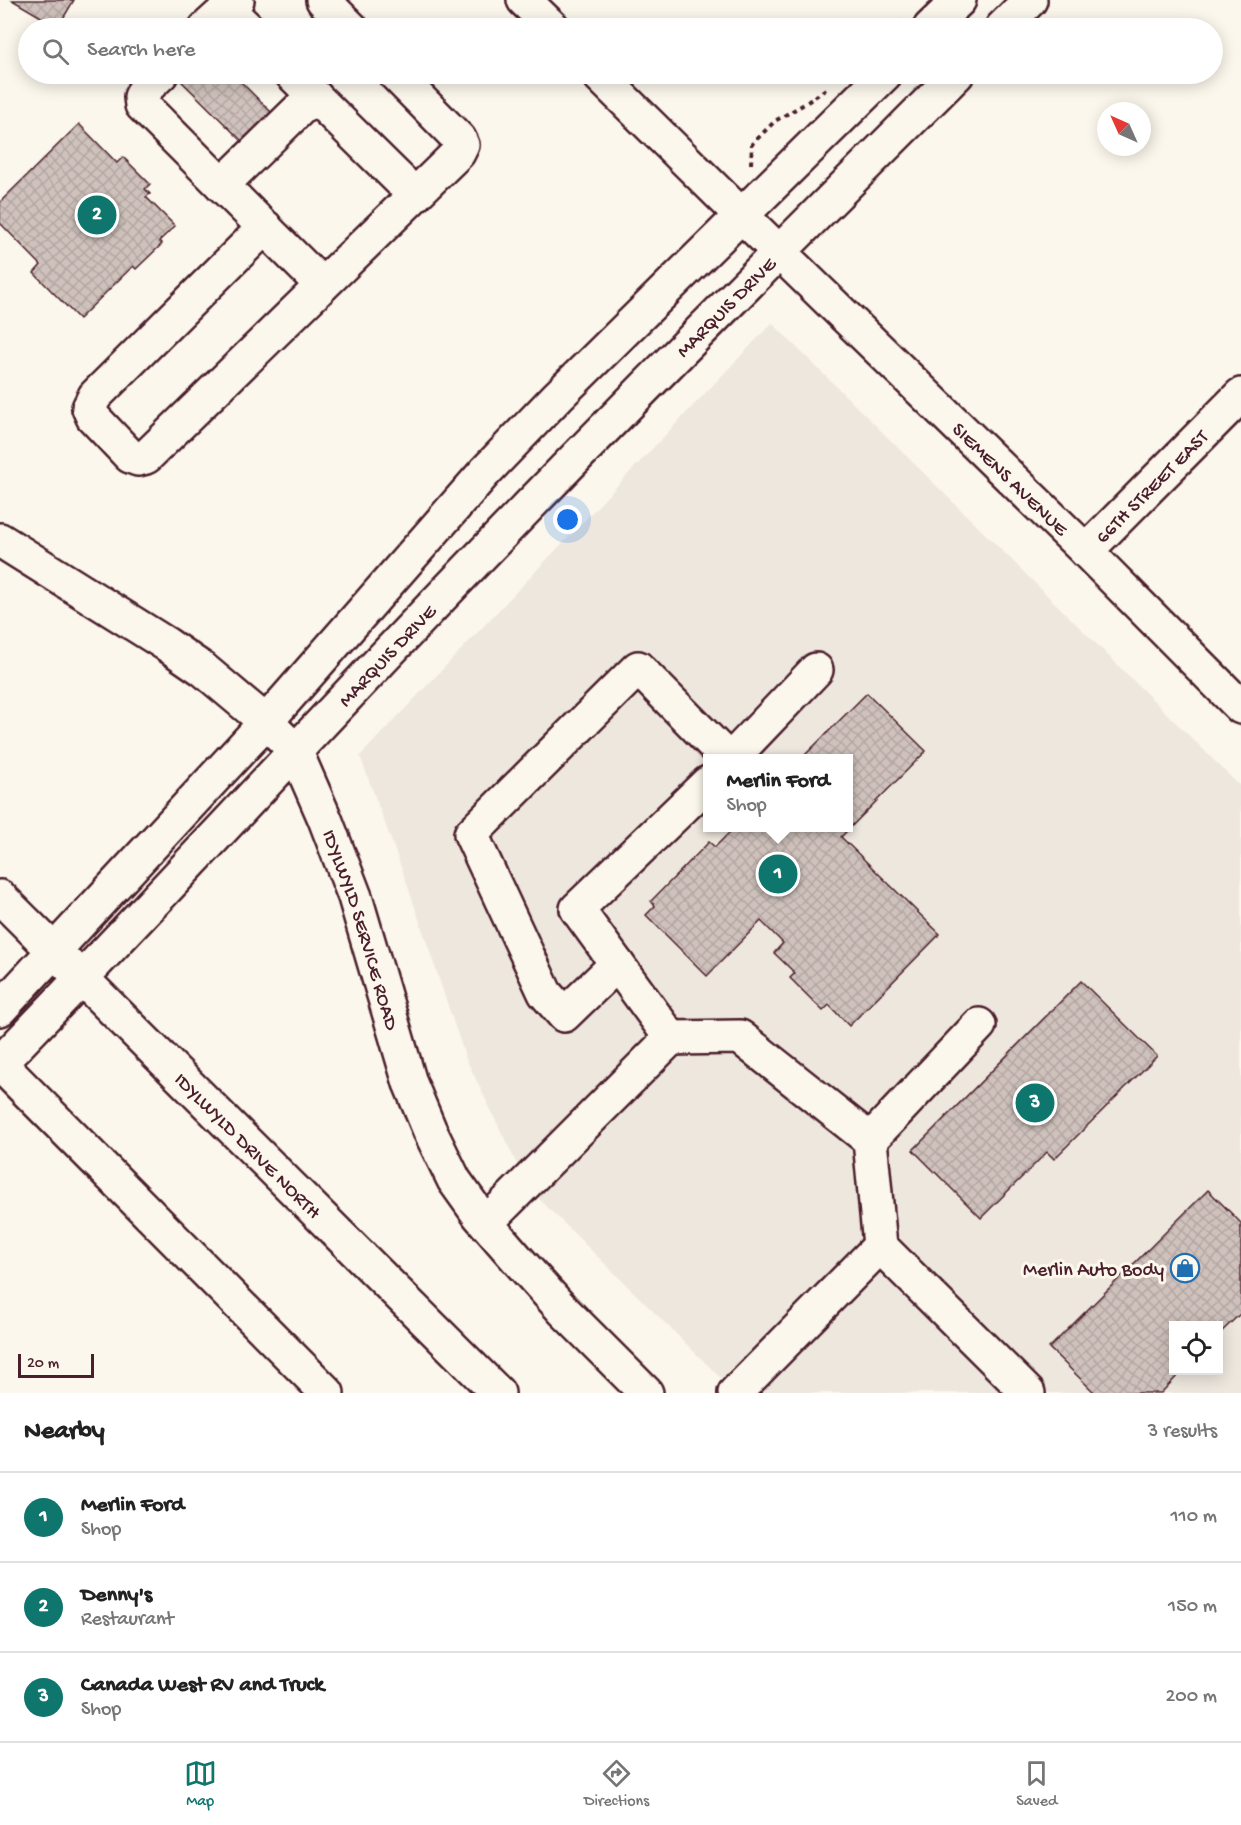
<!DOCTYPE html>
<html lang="en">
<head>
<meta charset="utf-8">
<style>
  :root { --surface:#fff; --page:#f6f6f6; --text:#222; --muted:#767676; --line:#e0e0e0; --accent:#0f766e }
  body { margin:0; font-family:"Gochi Hand",sans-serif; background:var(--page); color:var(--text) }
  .controls { position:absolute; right:18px; bottom:18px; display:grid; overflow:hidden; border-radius:0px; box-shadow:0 3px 15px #0003 }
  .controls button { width:54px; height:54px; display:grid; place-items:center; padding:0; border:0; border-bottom:2px solid var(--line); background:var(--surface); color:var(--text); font:30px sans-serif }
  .compass { position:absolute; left:1097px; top:102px; width:54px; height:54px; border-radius:50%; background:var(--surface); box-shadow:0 3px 15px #0003; rotate:315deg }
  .scale { position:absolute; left:18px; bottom:15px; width:76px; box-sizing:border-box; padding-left:6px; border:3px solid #4a1f2b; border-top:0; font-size:16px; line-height:21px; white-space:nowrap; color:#4a1f2b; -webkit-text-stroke:4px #fbf7ec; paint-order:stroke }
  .you { position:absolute; left:568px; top:520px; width:21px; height:21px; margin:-15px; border:4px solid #fff; border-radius:50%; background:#1a73e8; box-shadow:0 0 0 9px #1a73e833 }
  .badge { display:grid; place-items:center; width:39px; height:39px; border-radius:50%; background:var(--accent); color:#fff; font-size:20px; font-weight:700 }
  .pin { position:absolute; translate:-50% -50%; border:3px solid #fff; box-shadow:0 2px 6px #0006 }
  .popup { position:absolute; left:703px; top:754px; width:150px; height:78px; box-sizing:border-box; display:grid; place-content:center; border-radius:0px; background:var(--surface); filter:drop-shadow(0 2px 4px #0005); font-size:20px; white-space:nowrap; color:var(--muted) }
  .popup b { font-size:22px; color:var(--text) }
  .popup::after { content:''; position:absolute; left:50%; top:100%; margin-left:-12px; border:12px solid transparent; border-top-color:var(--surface) }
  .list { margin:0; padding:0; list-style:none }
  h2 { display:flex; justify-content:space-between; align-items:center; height:78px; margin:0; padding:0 24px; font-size:26px }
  h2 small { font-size:20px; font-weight:400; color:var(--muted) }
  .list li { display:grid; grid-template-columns:39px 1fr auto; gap:18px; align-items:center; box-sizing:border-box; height:90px; padding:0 24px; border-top:2px solid var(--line) }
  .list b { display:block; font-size:22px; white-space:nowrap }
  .list p { margin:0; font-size:20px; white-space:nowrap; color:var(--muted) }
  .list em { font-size:20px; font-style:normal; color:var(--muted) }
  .icon { flex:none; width:33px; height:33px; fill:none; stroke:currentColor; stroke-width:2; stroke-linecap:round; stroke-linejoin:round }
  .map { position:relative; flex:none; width:1241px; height:1393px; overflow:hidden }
  .search { position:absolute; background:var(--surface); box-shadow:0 3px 15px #0003; left:18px; right:18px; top:18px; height:66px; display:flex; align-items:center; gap:15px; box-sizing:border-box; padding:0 21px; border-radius:33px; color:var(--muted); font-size:22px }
  .sheet { height:348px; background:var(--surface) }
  nav { display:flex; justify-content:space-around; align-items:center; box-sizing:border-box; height:84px; border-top:2px solid var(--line); background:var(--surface); font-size:16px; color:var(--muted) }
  nav a { display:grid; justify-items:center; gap:3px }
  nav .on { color:var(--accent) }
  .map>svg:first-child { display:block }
</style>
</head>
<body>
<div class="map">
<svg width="1241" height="1393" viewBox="0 0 1241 1393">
  <defs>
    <pattern id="building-cross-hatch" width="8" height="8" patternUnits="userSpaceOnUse" patternTransform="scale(1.5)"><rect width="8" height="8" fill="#cfc2bc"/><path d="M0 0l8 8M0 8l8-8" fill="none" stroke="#b3a6a2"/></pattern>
  </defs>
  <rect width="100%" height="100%" fill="#fbf7ec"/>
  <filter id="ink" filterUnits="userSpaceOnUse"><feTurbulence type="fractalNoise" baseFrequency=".0167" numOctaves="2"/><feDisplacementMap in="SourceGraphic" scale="12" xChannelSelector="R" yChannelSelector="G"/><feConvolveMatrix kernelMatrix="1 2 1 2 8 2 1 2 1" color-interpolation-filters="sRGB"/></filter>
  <g filter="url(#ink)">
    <path fill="#eee7de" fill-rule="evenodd" d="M 772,323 L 1241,787 L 1241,1393 L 736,1393 L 529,1189 L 466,1059 L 404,875 L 360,756 ZM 708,758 L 848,758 L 848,828 L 708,828 ZM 1174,1326 L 1218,1326 L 1218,1370 L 1174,1370 Z"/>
    <g fill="url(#building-cross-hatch)" stroke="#4a1f2b" stroke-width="1.5">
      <polygon points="12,0 74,0 58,27"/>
      <polygon points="174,74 233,74 275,116 246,145"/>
      <polygon points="79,124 117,163 123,157 150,184 145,189 150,194 146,197 175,226 159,241 162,244 136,269 133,266 79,319 34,273 41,265 0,223 0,202"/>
      <polygon points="867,693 926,751 841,837 940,934 849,1026 829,1005 823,1011 790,978 795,973 774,953 783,943 761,921 707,976 646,915 655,906 651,901 709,842 715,847 734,828 848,828 848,758 802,758"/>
      <polygon points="1081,981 1157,1056 1054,1159 1047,1152 981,1218 913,1150"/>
      <polygon points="1208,1190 1241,1223 1241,1313 1218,1335 1218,1326 1174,1326 1174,1370 1183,1370 1161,1393 1095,1393 1049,1348"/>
    </g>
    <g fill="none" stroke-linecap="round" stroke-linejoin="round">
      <g stroke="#4a1f2b" stroke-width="38">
        <g id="minor">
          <polyline points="323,0 351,28"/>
          <polyline points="524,0 553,28"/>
          <polyline points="227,9 247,28"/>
          <polyline points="206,28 237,0"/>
          <polyline points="161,74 145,89 141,97 142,105 322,285"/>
          <polyline points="292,74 415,195"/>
          <polyline points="598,74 741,215"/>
          <polyline points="222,185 314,95"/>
          <polyline points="265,227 95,396 89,408 93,417 130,456 138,459 146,457 458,153 462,145 459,139 395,74"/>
          <path id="s1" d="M 779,252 L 1086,551 L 1241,707"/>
          <path id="s2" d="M 0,540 L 166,644 L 204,670 L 266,722 L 295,750 L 325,819 L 355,897 L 410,1083 L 430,1131 L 454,1180 L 479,1215 L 518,1260 L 563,1310 L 646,1393"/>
          <path id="s3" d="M 1086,551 L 1241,395"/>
          <polyline points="732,758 816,670"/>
          <polyline points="617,964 564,1015 545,993 471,834 638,668 727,758"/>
          <polyline points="671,1038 740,1037 870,1140 880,1246"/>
          <polyline points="870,1140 979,1025"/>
          <polyline points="486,1223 671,1038 577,909 708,783"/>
          <polyline points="735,1393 880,1246 1028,1393"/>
        </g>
      </g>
      <g stroke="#4a1f2b" stroke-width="38">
        <g id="major">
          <polyline points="930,28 959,0"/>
          <polyline points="1002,28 1030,0"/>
          <polyline points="741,215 779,252"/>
          <polyline points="0,1009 266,722 485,472 558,396 885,74"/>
          <path id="s4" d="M 0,1063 C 167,891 328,713 495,541 C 647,383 802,229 957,74"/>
        </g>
      </g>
      <g stroke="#4a1f2b" stroke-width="38">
        <g id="highway">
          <path id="s5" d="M 0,897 L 498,1393"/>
          <polyline points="0,1064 327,1393"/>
        </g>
      </g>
      <g stroke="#4a1f2b" stroke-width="4" stroke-dasharray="4.5 4.5" stroke-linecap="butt">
        <polyline points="894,28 902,21"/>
        <polyline points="751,164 752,144 775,121 806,103 826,89"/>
      </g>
      <use href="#minor" stroke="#fbf7ec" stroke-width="33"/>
      <use href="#major" stroke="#fbf7ec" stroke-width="33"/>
      <use href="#highway" stroke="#fbf7ec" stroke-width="33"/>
    </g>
  </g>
  <defs>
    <g id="shop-ring" transform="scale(1.5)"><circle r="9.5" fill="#fbf7ec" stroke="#1f6fb2" stroke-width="1.5"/><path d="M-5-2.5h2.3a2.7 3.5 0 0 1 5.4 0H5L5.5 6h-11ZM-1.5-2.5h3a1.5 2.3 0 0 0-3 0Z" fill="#1f6fb2"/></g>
  </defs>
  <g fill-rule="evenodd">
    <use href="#shop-ring" x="1185" y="1268"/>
  </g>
  <g text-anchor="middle" stroke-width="6" stroke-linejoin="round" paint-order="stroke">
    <g font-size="20" fill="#4a1f2b" stroke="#fbf7ec">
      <text dy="7" stroke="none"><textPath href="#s4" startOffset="1048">MARQUIS DRIVE</textPath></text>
      <text dy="7" stroke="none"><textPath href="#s1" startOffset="324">SIEMENS AVENUE</textPath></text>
      <text dy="7" stroke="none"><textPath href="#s3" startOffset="92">66TH STREET EAST</textPath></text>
      <text dy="7" stroke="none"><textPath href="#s4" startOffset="562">MARQUIS DRIVE</textPath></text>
      <text dy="7" stroke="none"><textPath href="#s2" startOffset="555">IDYLWYLD SERVICE ROAD</textPath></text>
      <text dy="7" stroke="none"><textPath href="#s5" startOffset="351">IDYLWYLD DRIVE NORTH</textPath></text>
    </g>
    <g font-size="20" fill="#4a1f2b" stroke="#fbf7ec" text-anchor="end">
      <text x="1164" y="1275">Merlin Auto Body</text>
    </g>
  </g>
</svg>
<div class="controls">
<button><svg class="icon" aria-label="locate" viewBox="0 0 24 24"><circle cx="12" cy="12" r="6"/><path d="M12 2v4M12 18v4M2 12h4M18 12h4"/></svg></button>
</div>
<svg class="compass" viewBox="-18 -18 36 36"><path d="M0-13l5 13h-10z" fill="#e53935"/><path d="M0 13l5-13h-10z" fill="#767676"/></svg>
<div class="scale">20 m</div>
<div class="you"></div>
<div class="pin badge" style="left:778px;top:874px">1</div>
<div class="popup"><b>Merlin Ford</b>Shop</div>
<div class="pin badge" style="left:97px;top:215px">2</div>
<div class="pin badge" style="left:1035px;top:1103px">3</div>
<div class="search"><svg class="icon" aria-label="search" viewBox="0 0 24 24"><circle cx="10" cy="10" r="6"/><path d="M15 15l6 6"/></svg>Search here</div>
</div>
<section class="sheet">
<h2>Nearby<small>3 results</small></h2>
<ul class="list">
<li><span class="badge">1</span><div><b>Merlin Ford</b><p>Shop</p></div><em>110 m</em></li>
<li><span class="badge">2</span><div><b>Denny's</b><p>Restaurant</p></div><em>150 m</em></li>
<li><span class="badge">3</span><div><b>Canada West RV and Truck</b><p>Shop</p></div><em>200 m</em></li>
</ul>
</section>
<nav>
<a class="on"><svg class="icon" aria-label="map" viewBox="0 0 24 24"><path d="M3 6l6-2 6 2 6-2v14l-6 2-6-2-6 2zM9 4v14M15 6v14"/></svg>Map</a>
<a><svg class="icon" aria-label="directions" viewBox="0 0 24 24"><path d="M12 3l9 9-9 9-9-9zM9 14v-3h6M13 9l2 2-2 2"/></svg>Directions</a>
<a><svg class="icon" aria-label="saved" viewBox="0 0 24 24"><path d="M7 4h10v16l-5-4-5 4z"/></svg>Saved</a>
</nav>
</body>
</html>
